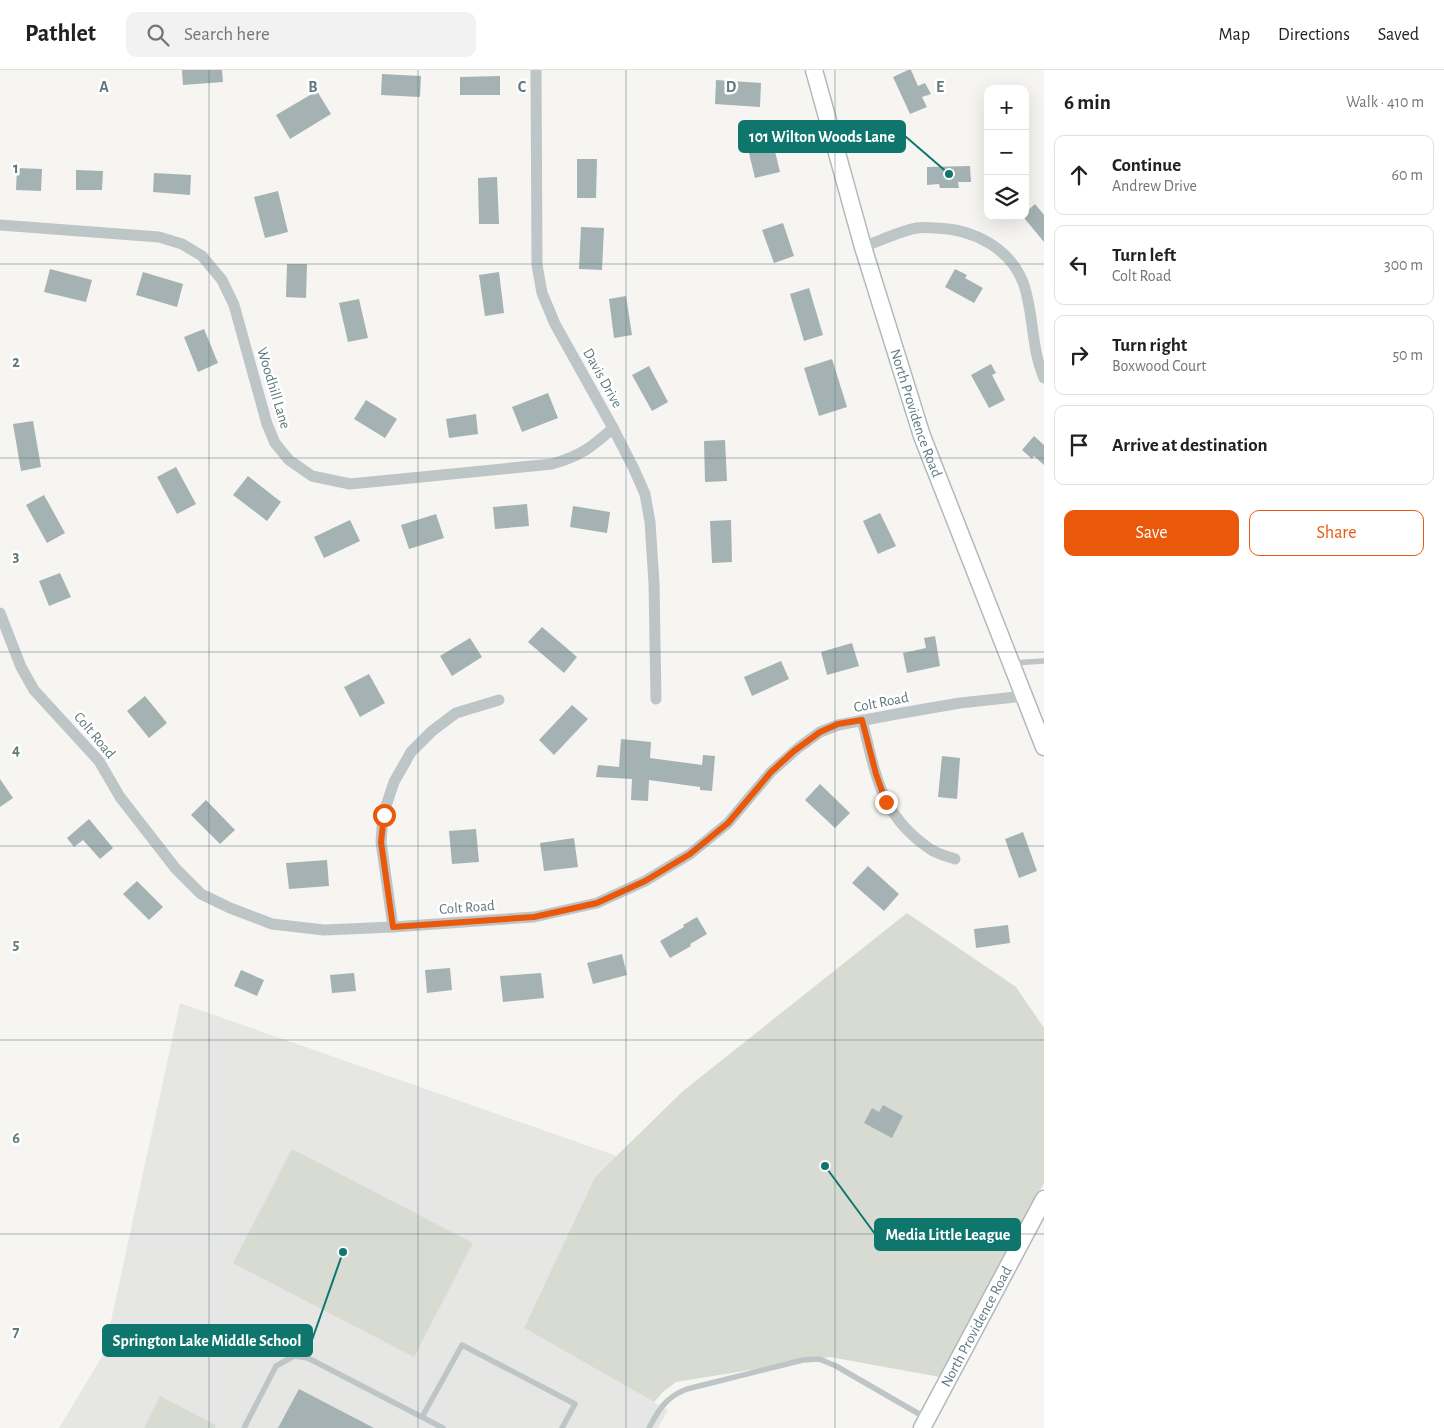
<!DOCTYPE html>
<html lang="en">
<head>
<meta charset="utf-8">
<style>
  :root { --surface:#fff; --page:#f2f2f2; --text:#202124; --muted:#757577; --line:#e0e0e0; --accent:#ea580c }
  body { margin:0; font-family:"Alegreya Sans",sans-serif; background:var(--page); color:var(--text) }
  .controls { position:absolute; right:15px; top:15px; display:grid; overflow:hidden; border-radius:10px; box-shadow:0 5px 20px #0002 }
  .controls button { width:45px; height:45px; display:grid; place-items:center; padding:0; border:0; border-bottom:1px solid var(--line); background:var(--surface); color:var(--text); font:25px sans-serif }
  .stop { position:absolute; width:15px; height:15px; margin:-11px; border:4px solid #ea580c; border-radius:50%; background:#fff }
  .stop.end { background:#ea580c; border-color:#fff; box-shadow:0 1px 5px #0008 }
  .list { margin:0; padding:0; list-style:none }
  h2 { display:flex; justify-content:space-between; align-items:center; height:65px; margin:0; padding:0 20px; font-size:21px }
  h2 small { font-size:16px; font-weight:400; color:var(--muted) }
  .list li { display:grid; grid-template-columns:32px 1fr auto; gap:15px; align-items:center; box-sizing:border-box; height:80px; margin:0 10px 10px; padding:0 10px; border:1px solid var(--line); border-radius:10px }
  .list b { display:block; font-size:19px; white-space:nowrap }
  .list p { margin:0; font-size:16px; white-space:nowrap; color:var(--muted) }
  .list em { font-size:16px; font-style:normal; color:var(--muted) }
  .actions { display:flex; gap:10px; padding:15px 20px }
  .actions a { flex:1; padding:11px 0; border:1px solid var(--accent); border-radius:10px; text-align:center; font-size:18px; color:var(--accent) }
  .actions .main { background:var(--accent); color:#fff }
  .icon { flex:none; width:28px; height:28px; fill:none; stroke:currentColor; stroke-width:2; stroke-linecap:round; stroke-linejoin:round }
  .map { position:relative; flex:none; width:1044px; height:1358px; overflow:hidden }
  header { display:flex; align-items:center; gap:30px; box-sizing:border-box; height:70px; padding:0 25px; background:var(--surface); border-bottom:1px solid var(--line) }
  header strong { font-size:24px }
  nav { display:flex; gap:28px; margin-inline-start:auto; font-size:18px }
  .search { width:350px; height:45px; background:var(--page); display:flex; align-items:center; gap:12px; box-sizing:border-box; padding:0 18px; border-radius:10px; color:var(--muted); font-size:19px }
  main { display:flex }
  aside { flex:1; background:var(--surface) }
  .map>svg:first-child { display:block }
</style>
</head>
<body>
<header>
<strong>Pathlet</strong>
<div class="search"><svg class="icon" aria-label="search" viewBox="0 0 24 24"><circle cx="10" cy="10" r="6"/><path d="M15 15l6 6"/></svg>Search here</div>
<nav><a>Map</a><a>Directions</a><a>Saved</a></nav>
</header>
<main>
<div class="map">
<svg width="1044" height="1358" viewBox="0 0 1044 1358">
  <rect width="100%" height="100%" fill="#f6f5f2"/>
  <polygon fill="#e6e7e5" points="180,933 617,1086 595,1107 524,1258 668,1340 658,1358 59,1358 104,1283"/>
  <g fill="#d7dbd1">
    <polygon points="907,843 1016,917 1044,958 1044,1113 940,1307 830,1287 676,1312 663,1322 654,1332 524,1258 595,1107 683,1021"/>
    <polygon points="292,1079 473,1173 414,1287 233,1193"/>
    <polygon points="160,1326 216,1355 215,1358 144,1358"/>
  </g>
  <g fill="#a4b2b4">
    <polygon points="182,0 222,0 223,12 183,15"/>
    <polygon points="908,0 911,0 918,16 925,13 931,24 922,27 927,37 910,44 893,7"/>
    <polygon points="382,4 421,6 420,27 381,25"/>
    <polygon points="500,6 500,25 460,25 460,7"/>
    <polygon points="716,10 761,13 760,37 715,34"/>
    <polygon points="317,21 331,44 290,69 276,45"/>
    <polygon points="772,69 780,102 755,108 747,75"/>
    <polygon points="577,89 597,89 596,128 577,128"/>
    <polygon points="970,96 971,112 958,112 959,118 940,118 939,114 927,115 927,97"/>
    <polygon points="17,98 42,99 41,121 16,120"/>
    <polygon points="76,100 103,101 102,120 76,120"/>
    <polygon points="154,103 191,105 190,125 153,122"/>
    <polygon points="497,107 499,154 479,154 478,108"/>
    <polygon points="278,121 288,162 265,168 254,127"/>
    <polygon points="1035,134 1044,145 1044,172 1025,149 1025,143"/>
    <polygon points="783,153 794,186 774,193 762,160"/>
    <polygon points="581,157 604,158 602,200 579,199"/>
    <polygon points="287,194 307,194 306,228 286,227"/>
    <polygon points="50,199 92,210 86,232 44,222"/>
    <polygon points="955,199 967,205 965,208 983,218 974,233 945,217"/>
    <polygon points="143,202 183,214 177,237 136,225"/>
    <polygon points="499,202 504,243 485,246 479,205"/>
    <polygon points="809,218 823,265 804,271 790,224"/>
    <polygon points="626,226 632,265 614,268 609,229"/>
    <polygon points="359,229 368,268 348,272 339,233"/>
    <polygon points="204,259 218,293 198,302 184,267"/>
    <polygon points="832,289 847,337 819,346 804,298"/>
    <polygon points="991,294 996,303 992,305 1005,330 989,338 971,305"/>
    <polygon points="649,296 668,332 652,341 632,305"/>
    <polygon points="548,323 558,348 522,362 512,337"/>
    <polygon points="366,330 397,349 385,368 354,349"/>
    <polygon points="476,344 478,364 449,368 446,349"/>
    <polygon points="33,351 41,397 21,401 13,354"/>
    <polygon points="1034,366 1044,375 1044,395 1034,386 1032,389 1022,380"/>
    <polygon points="725,370 727,411 705,412 704,371"/>
    <polygon points="176,397 196,434 177,444 157,407"/>
    <polygon points="248,406 281,432 267,451 233,425"/>
    <polygon points="44,425 65,463 47,473 26,435"/>
    <polygon points="527,434 529,456 495,459 493,437"/>
    <polygon points="573,436 610,442 607,463 570,457"/>
    <polygon points="880,443 896,476 878,484 863,451"/>
    <polygon points="436,444 444,468 409,479 401,455"/>
    <polygon points="350,450 360,471 324,488 314,467"/>
    <polygon points="731,450 732,492 712,493 710,451"/>
    <polygon points="60,503 71,527 49,536 39,511"/>
    <polygon points="542,557 577,587 564,603 528,572"/>
    <polygon points="935,566 940,596 907,603 903,583 926,578 924,568"/>
    <polygon points="470,568 482,587 452,606 440,586"/>
    <polygon points="852,573 859,596 827,605 821,582"/>
    <polygon points="781,591 789,609 752,626 744,607"/>
    <polygon points="369,604 385,633 360,647 344,617"/>
    <polygon points="145,626 167,653 149,668 127,641"/>
    <polygon points="572,635 588,649 554,685 539,670"/>
    <polygon points="621,669 651,672 650,688 702,695 703,685 715,686 712,721 700,720 700,717 649,710 648,731 631,730 632,709 596,707 598,695 619,697"/>
    <polygon points="942,686 960,688 957,729 938,727"/>
    <polygon points="0,709 13,728 0,737"/>
    <polygon points="820,714 850,743 835,758 805,730"/>
    <polygon points="206,730 235,760 220,774 191,745"/>
    <polygon points="89,749 113,778 100,789 83,770 74,777 67,768"/>
    <polygon points="476,759 479,792 452,794 449,761"/>
    <polygon points="1023,762 1037,801 1019,808 1005,769"/>
    <polygon points="574,768 578,797 544,801 540,773"/>
    <polygon points="327,790 329,816 289,819 286,793"/>
    <polygon points="868,796 899,824 884,841 852,813"/>
    <polygon points="137,811 163,837 149,850 123,824"/>
    <polygon points="697,847 707,864 690,874 691,876 670,888 660,871 684,857 683,855"/>
    <polygon points="1008,855 1010,873 976,878 974,859"/>
    <polygon points="622,884 627,905 593,914 587,893"/>
    <polygon points="450,898 452,920 427,923 425,900"/>
    <polygon points="241,900 264,910 257,926 234,916"/>
    <polygon points="354,903 356,921 332,923 330,905"/>
    <polygon points="541,903 544,928 503,932 500,906"/>
    <polygon points="883,1035 903,1046 892,1068 864,1053 872,1038 879,1042"/>
    <polygon points="299,1319 374,1358 278,1358"/>
  </g>
  <g fill="none" stroke-linecap="round" stroke-linejoin="round">
    <g stroke="#b0b9bc" stroke-width="19">
      <g id="secondary">
        <path id="s1" d="M 814,0 L 863,177 L 922,366 L 1044,677"/>
        <path id="s2" d="M 922,1358 L 1044,1129"/>
      </g>
    </g>
    <g stroke="#bec5c7" stroke-width="5.5">
      <polyline points="1014,593 1044,591"/>
      <polyline points="422,1347 462,1275 575,1334 562,1358"/>
      <polyline points="244,1358 276,1296 294,1286 308,1288 443,1358"/>
      <path d="M 649,1358 C 659,1339 666,1327 687,1319 L 803,1290 L 819,1289 L 836,1296 L 926,1348"/>
    </g>
    <g stroke="#bec5c7" stroke-width="11">
      <polyline points="536,0 537,195 542,223 555,254 613,358 634,399 645,424 650,452 654,513 656,629"/>
      <path d="M 0,155 L 159,167 L 182,174 L 202,186 L 222,210 L 234,235 L 267,354 L 275,373 L 289,390 L 312,406 L 350,414 L 552,394 C 580,386 591,378 613,358"/>
      <path d="M 863,177 C 880,171 899,161 917,158 C 923,157 930,158 936,158 C 973,159 1011,178 1024,215 C 1034,245 1031,278 1044,308"/>
      <polyline points="0,543 21,597 34,620 99,691 120,727 176,799 201,824 230,838 272,854 324,860 393,857 534,847 597,833 645,811 690,784 728,753 771,702 798,678 820,662 838,655 902,643 960,633 1025,626"/>
      <path d="M 862,650 C 876,705 880,745 930,779 C 937,784 947,786 955,789"/>
      <polyline points="393,857 381,772 383,745 394,712 411,682 432,661 456,643 499,630"/>
    </g>
    <use href="#secondary" stroke="#fff" stroke-width="16"/>
  </g>
  <g fill="none" stroke-linecap="round" stroke-linejoin="round">
    <polyline stroke="#ea580c" stroke-width="6" points="384,745 381,772 393,857 534,847 597,833 645,811 690,784 728,753 771,702 794,681 820,662 838,654 862,650 876,704 886,732"/>
  </g>
  <path fill="none" stroke="#5e797f" stroke-width="1" stroke-opacity="0.55" d="M 209,0 L 209,1358M 418,0 L 418,1358M 626,0 L 626,1358M 835,0 L 835,1358M 0,194 L 1044,194M 0,388 L 1044,388M 0,582 L 1044,582M 0,776 L 1044,776M 0,970 L 1044,970M 0,1164 L 1044,1164"/>
  <g text-anchor="middle" stroke-width="5" stroke-linejoin="round" paint-order="stroke">
    <g font-size="15" fill="#5e797f" stroke="#fff">
      <text transform="translate(603 308) rotate(61)" y="5">Davis Drive</text>
      <text transform="translate(274 318) rotate(73)" y="5">Woodhill Lane</text>
      <text dy="5" stroke="none"><textPath href="#s1" startOffset="358">North Providence Road</textPath></text>
      <text transform="translate(881 632) rotate(-11)" y="5">Colt Road</text>
      <text transform="translate(95 665) rotate(50)" y="5">Colt Road</text>
      <text transform="translate(467 837) rotate(-4)" y="5">Colt Road</text>
      <text dy="5" stroke="none"><textPath href="#s2" startOffset="115">North Providence Road</textPath></text>
    </g>
  </g>
  <g font-size="16" text-anchor="middle" font-weight="bold" fill="#5e797f" stroke="#fff" stroke-width="5" stroke-linejoin="round" paint-order="stroke">
    <text x="104" y="22">A</text>
    <text x="313" y="22">B</text>
    <text x="522" y="22">C</text>
    <text x="731" y="22">D</text>
    <text x="940" y="22">E</text>
    <text x="16" y="103">1</text>
    <text x="16" y="297">2</text>
    <text x="16" y="491">3</text>
    <text x="16" y="685">4</text>
    <text x="16" y="879">5</text>
    <text x="16" y="1073">6</text>
    <text x="16" y="1267">7</text>
  </g>
  <path fill="none" stroke="#0f766e" stroke-width="2" d="M949 104L905 66M825 1096L875 1164M343 1182L312 1270"/>
  <g fill="#0f766e" stroke="#fff" stroke-width="2">
    <circle cx="949" cy="104" r="5"/>
    <circle cx="825" cy="1096" r="5"/>
    <circle cx="343" cy="1182" r="5"/>
  </g>
  <g fill="#0f766e" stroke="#0f766e" stroke-width="2">
    <rect x="739" y="51" width="166" height="31" rx="5"/>
    <rect x="875" y="1149" width="145" height="31" rx="5"/>
    <rect x="103" y="1255" width="209" height="31" rx="5"/>
  </g>
  <g font-size="16" text-anchor="middle" font-weight="bold" fill="#fff">
    <text x="822" y="72">101 Wilton Woods Lane</text>
    <text x="948" y="1170">Media Little League</text>
    <text x="207" y="1276">Springton Lake Middle School</text>
  </g>
</svg>
<div class="controls">
<button>+</button>
<button>−</button>
<button><svg class="icon" aria-label="layers" viewBox="0 0 24 24"><path d="M12 4l9 5-9 5-9-5zM3 14l9 5 9-5"/></svg></button>
</div>
<div class="stop" style="left:384px;top:745px"></div>
<div class="stop end" style="left:886px;top:732px"></div>
</div>
<aside>
<h2>6 min<small>Walk · 410 m</small></h2>
<ul class="list">
<li><svg class="icon" aria-label="ahead" viewBox="0 0 24 24"><path d="M12 20V5M6 11l6-6 6 6"/></svg><div><b>Continue</b><p>Andrew Drive</p></div><em>60 m</em></li>
<li><svg class="icon" aria-label="left" viewBox="0 0 24 24"><path d="M17 20v-9H6M10 6l-5 5 5 5"/></svg><div><b>Turn left</b><p>Colt Road</p></div><em>300 m</em></li>
<li><svg class="icon" aria-label="right" viewBox="0 0 24 24"><path d="M7 20v-9h11M14 6l5 5-5 5"/></svg><div><b>Turn right</b><p>Boxwood Court</p></div><em>50 m</em></li>
<li><svg class="icon" aria-label="arrive" viewBox="0 0 24 24"><path d="M6 21V4h12l-3 4 3 4H6"/></svg><div><b>Arrive at destination</b></div></li>
</ul>
<div class="actions"><a class="main">Save</a><a>Share</a></div>
</aside>
</main>
</body>
</html>
